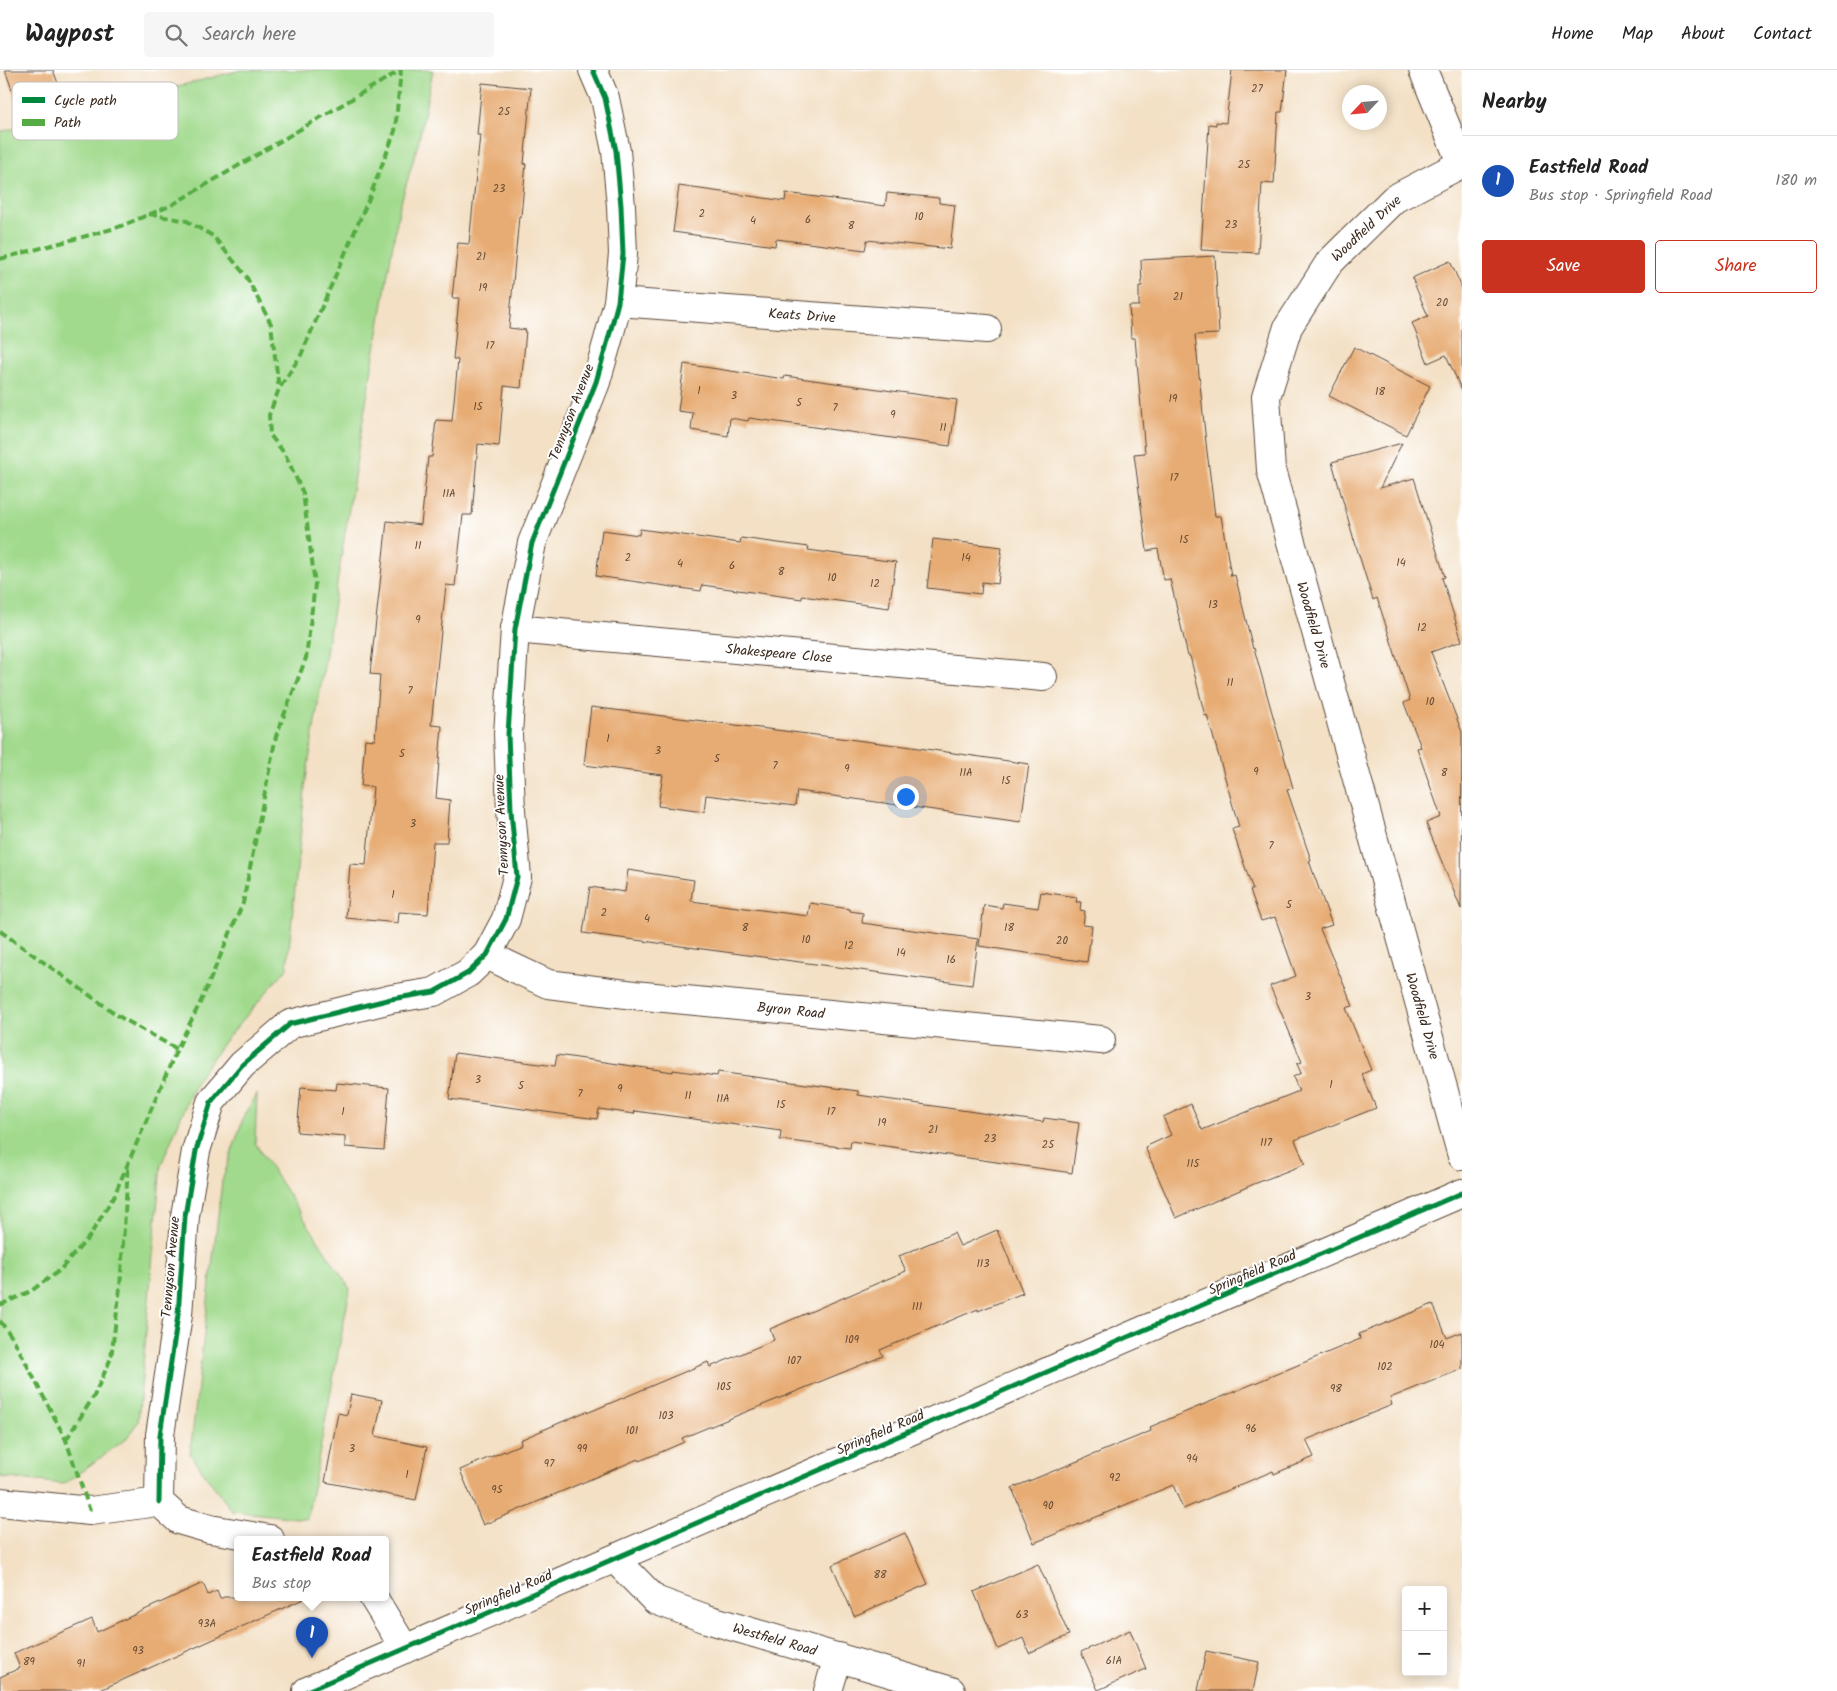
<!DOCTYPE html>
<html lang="en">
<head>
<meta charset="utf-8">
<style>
  :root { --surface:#fff; --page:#f6f6f6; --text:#222; --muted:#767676; --line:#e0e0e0; --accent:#c8321e }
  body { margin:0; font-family:Kalam,sans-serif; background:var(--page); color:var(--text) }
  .controls { position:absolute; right:15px; bottom:15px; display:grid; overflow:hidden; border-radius:5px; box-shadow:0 2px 12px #0003 }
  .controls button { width:45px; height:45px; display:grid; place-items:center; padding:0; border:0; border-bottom:1px solid var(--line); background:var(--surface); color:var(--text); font:25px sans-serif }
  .compass { position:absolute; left:1342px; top:15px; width:45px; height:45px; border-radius:50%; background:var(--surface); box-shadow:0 2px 12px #0003; rotate:244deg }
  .you { position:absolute; left:905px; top:726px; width:18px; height:18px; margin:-12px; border:4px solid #fff; border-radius:50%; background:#1a73e8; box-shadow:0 0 0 8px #1a73e833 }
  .badge { display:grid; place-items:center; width:32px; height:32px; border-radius:50%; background:var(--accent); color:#fff; font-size:16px; font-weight:700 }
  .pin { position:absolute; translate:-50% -41px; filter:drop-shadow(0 1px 2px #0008) }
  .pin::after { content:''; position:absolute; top:26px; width:18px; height:15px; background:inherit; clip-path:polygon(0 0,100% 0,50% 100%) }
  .popup { position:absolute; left:234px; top:1466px; width:155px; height:65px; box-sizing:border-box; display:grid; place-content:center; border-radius:5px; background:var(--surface); filter:drop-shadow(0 1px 4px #0005); font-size:16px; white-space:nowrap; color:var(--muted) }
  .popup b { font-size:19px; color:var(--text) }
  .popup::after { content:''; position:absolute; left:50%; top:100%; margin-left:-10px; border:10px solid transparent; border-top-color:var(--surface) }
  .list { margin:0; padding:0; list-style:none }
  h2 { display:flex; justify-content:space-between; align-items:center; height:65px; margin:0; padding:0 20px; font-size:21px }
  h2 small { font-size:16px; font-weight:400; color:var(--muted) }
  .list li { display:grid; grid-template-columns:32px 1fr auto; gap:15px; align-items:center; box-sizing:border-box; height:90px; padding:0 20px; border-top:1px solid var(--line) }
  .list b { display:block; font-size:19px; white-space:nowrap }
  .list p { margin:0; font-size:16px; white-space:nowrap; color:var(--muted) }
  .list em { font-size:16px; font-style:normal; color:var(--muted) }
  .actions { display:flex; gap:10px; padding:15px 20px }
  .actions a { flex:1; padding:11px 0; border:1px solid var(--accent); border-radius:5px; text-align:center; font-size:18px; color:var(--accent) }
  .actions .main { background:var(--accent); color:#fff }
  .icon { flex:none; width:28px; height:28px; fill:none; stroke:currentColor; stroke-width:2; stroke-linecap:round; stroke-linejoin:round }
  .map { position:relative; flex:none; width:1462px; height:1621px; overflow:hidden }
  header { display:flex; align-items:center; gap:30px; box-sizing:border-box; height:70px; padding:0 25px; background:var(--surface); border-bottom:1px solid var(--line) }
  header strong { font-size:24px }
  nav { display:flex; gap:28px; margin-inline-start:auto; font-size:18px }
  .search { width:350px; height:45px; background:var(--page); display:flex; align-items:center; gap:12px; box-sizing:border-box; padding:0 18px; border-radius:5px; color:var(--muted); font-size:19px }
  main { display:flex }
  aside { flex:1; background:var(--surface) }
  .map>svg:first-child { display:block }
</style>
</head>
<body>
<header>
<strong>Waypost</strong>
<div class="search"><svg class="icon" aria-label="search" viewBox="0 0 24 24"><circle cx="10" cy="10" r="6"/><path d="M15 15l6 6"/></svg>Search here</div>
<nav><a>Home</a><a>Map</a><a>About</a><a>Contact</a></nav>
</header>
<main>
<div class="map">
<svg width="1462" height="1621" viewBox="0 0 1462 1621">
  <rect width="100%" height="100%" fill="#fff"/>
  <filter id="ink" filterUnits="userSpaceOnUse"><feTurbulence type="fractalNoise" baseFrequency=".02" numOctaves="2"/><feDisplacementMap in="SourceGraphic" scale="10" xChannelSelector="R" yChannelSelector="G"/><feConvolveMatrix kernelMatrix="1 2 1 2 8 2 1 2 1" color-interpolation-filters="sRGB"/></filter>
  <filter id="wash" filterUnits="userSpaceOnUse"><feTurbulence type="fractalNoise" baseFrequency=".0096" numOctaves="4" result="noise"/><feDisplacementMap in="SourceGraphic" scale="20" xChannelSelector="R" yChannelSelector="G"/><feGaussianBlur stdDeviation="1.12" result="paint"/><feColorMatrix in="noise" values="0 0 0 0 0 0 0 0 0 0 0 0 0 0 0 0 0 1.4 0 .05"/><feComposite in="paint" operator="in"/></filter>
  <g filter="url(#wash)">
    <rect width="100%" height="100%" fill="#f3e0c5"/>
    <g fill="#a1da8d" stroke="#6e8256">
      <polygon points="241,0 433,0 418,74 399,139 363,350 306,709 287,898 224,972 195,1013 161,1095 138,1352 126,1369 64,1414 0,1407 0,62"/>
      <polygon points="257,1024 255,1073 350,1219 307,1449 232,1441 190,1384 222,1111 243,1049"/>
    </g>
    <g id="blocks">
      <g fill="#e7ac73">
        <polygon points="5,0 53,0 65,32 22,48"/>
        <polygon points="1232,0 1287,0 1282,42 1278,42 1274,114 1262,113 1258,183 1201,180 1209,54 1216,55 1216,52 1226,53"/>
        <polygon points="482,13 531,18 524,94 526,94 521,146 519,146 509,258 526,260 521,318 504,316 499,376 478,374 472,445 463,445 455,516 446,515 431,655 442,656 436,728 450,730 447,772 433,772 428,844 399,842 398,853 346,848 350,794 366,795 373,717 361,716 365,669 375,670 380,605 370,604 387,451 421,455 428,387 432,387 436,350 452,351 458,290 453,289 459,228 452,228 458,173 469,174 480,65 477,65"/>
        <polygon points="679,116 785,131 786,123 885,136 887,123 939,128 939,133 955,135 950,179 867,170 865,180 776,169 775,176 673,162"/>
        <polygon points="1215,186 1219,264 1195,265 1206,373 1215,446 1221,446 1231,506 1235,505 1253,579 1254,578 1293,718 1287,720 1311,790 1309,791 1332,855 1320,859 1353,936 1346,938 1371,1000 1362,1004 1376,1038 1295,1070 1305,1094 1254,1114 1176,1148 1145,1077 1171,1065 1163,1047 1191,1034 1202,1060 1299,1021 1293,1007 1301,1003 1297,994 1302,992 1270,916 1296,906 1275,847 1261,851 1250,820 1253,820 1232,759 1239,757 1207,645 1205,646 1190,586 1188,586 1170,509 1164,510 1158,479 1147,481 1134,384 1145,383 1135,268 1131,268 1129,236 1139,236 1139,216 1142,216 1141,190"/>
        <polygon points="1450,191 1462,218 1462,321 1446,285 1428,293 1412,253 1428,246 1412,208"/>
        <polygon points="1354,277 1430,316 1406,365 1329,326"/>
        <polygon points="684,294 784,309 785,306 957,330 950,376 749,348 748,351 730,348 728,366 691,360 693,343 678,341"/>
        <polygon points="1402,373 1380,418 1414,408 1445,507 1442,508 1462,571 1431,582 1462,662 1461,839 1426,753 1441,747 1417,678 1421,677 1404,633 1410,630 1377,528 1373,530 1354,469 1354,470 1332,392"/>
        <polygon points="640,459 740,473 741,468 809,477 808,480 896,492 889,538 802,526 802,529 702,515 701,521 596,506 602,460 639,465"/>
        <polygon points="933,469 1002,477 998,514 982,512 981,524 927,518"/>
        <polygon points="591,637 912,677 1029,694 1021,752 797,721 795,736 706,725 704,742 658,736 663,705 584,695"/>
        <polygon points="628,800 694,810 691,831 808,846 810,833 850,839 850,841 863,843 862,853 978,869 972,915 583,863 590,817 625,822"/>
        <polygon points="1041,822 1077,827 1076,832 1081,832 1080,840 1085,841 1083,855 1092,856 1087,892 979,876 984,835 1002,838 1003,833 1038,838"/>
        <polygon points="455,983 555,996 557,985 673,1002 673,1000 717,1006 718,1002 858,1021 858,1025 961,1040 1043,1052 1044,1048 1079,1053 1072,1103 851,1071 850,1078 780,1070 781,1061 635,1041 634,1044 599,1039 597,1049 449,1029"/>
        <polygon points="337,1013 389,1018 384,1080 345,1077 345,1066 297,1062 301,1017 336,1020"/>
        <polygon points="997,1160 1023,1223 978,1241 978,1239 880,1280 883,1286 682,1368 684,1372 661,1382 639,1391 638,1389 483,1455 460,1400 521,1374 520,1370 587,1341 587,1343 708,1292 710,1297 774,1270 770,1259 906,1201 899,1186 954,1163 960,1176"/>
        <polygon points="1433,1234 1447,1268 1462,1262 1462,1299 1390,1328 1392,1335 1306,1370 1314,1387 1274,1404 1273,1401 1183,1439 1173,1415 1034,1473 1012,1418 1151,1361 1150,1357 1360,1269 1359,1264"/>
        <polygon points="351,1324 382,1330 375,1366 427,1377 416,1430 325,1412 338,1343 347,1345"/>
        <polygon points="905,1463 928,1514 854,1546 832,1495"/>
        <polygon points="1038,1494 1069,1565 1029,1583 1023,1568 998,1579 974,1522"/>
        <polygon points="203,1513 208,1525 217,1521 220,1529 224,1527 308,1527 98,1621 0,1621 0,1607 20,1598 14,1583 92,1549 97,1562"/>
        <polygon points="1130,1560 1146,1599 1098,1620 1081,1582"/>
        <polygon points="1206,1581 1259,1592 1253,1621 1198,1621"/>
      </g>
    </g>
  </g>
  <g filter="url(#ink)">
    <use href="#blocks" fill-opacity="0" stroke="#574537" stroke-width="1"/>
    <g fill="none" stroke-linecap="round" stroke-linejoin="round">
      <g stroke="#574537" stroke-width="30">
        <g id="minor">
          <polyline points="1423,0 1462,95"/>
          <polyline points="1461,94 1394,129 1329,193 1288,257 1266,327 1271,400 1462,1086"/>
          <polyline points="618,232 987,259"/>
          <polyline points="515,559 1043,607"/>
          <polyline points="487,885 548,914 634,925 1101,970"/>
          <polyline points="0,1432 90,1441 159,1432 179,1450 210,1459 270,1469"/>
          <polyline points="159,1432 160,1365 178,1245 185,1146 196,1081 211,1032 242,995 290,954 391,929 434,922 468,903 487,885 506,849 517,807 511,740 508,664 515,559 532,473 596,312 608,270 618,232 623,184 621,136 616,81 605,28 593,0"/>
          <polyline points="615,1489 655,1530 707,1549 951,1621"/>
          <polyline points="373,1527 405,1579"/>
          <polyline points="307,1621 1462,1123"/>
          <polyline points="828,1621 838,1587"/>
        </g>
      </g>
      <use href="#minor" stroke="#fff" stroke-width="28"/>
      <g stroke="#55ab43" stroke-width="4" stroke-dasharray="8 4" stroke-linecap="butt">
        <polyline points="149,144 187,151 213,166 246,206 271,254 279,319"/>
        <polyline points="0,189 116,158 170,136 401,0"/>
        <polyline points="0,861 120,947 177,979"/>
        <polyline points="0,1235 31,1221 59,1201 89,1167 114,1126 177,979 201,931 243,833 276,666 306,588 315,514 303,423 285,384 270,365 269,345 279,319 301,285 370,126 395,61 401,0"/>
        <polyline points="0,1251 14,1270 66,1370 90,1441"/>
        <polyline points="66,1370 94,1326 111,1288 120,1218 128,1098"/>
      </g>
      <g stroke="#fff" stroke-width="8">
        <g id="cycleway">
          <polyline points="159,1432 160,1365 178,1245 185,1146 196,1081 211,1032 242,995 290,954 391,929 434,922 468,903 487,885 506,849 517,807 511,740 508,664 515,559 532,473 596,312 608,270 618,232 623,184 621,136 616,81 605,28 593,0"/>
          <polyline points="307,1621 1462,1123"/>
        </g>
      </g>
      <use href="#cycleway" stroke="#00873e" stroke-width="5"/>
    </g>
  </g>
  <g text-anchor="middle" stroke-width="4" stroke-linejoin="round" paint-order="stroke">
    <g font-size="11" fill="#664a33">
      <text x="1257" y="22">27</text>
      <text x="504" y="45">25</text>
      <text x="1244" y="98">25</text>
      <text x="499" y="122">23</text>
      <text x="702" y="147">2</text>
      <text x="919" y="150">10</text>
      <text x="808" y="153">6</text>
      <text x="753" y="154">4</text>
      <text x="1231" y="158">23</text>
      <text x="851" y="159">8</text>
      <text x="481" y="190">21</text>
      <text x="483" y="221">19</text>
      <text x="1178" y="230">21</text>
      <text x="1442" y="236">20</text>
      <text x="490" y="279">17</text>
      <text x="699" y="324">1</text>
      <text x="1380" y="325">18</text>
      <text x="734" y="329">3</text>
      <text x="1173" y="332">19</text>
      <text x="799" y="336">5</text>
      <text x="478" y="340">15</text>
      <text x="835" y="341">7</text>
      <text x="893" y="348">9</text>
      <text x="943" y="361">11</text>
      <text x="1174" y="411">17</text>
      <text x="449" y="427">11A</text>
      <text x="1184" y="473">15</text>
      <text x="418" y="479">11</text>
      <text x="628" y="491">2</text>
      <text x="966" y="491">14</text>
      <text x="1401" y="496">14</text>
      <text x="680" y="497">4</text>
      <text x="732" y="499">6</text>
      <text x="781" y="505">8</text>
      <text x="832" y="511">10</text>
      <text x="875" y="517">12</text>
      <text x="1213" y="538">13</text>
      <text x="418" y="553">9</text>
      <text x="1422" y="561">12</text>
      <text x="1230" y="616">11</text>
      <text x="410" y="624">7</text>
      <text x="1430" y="635">10</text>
      <text x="608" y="672">1</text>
      <text x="658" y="684">3</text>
      <text x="402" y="687">5</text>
      <text x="717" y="692">5</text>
      <text x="775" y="699">7</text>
      <text x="847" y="702">9</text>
      <text x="1256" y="705">9</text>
      <text x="966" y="706">11A</text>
      <text x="1444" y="706">8</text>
      <text x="1006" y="714">15</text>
      <text x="413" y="757">3</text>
      <text x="1271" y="779">7</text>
      <text x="393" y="828">1</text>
      <text x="1289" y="838">5</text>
      <text x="604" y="846">2</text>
      <text x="647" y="852">4</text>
      <text x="745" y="861">8</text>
      <text x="1009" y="861">18</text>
      <text x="806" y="873">10</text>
      <text x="1062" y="874">20</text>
      <text x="849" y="879">12</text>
      <text x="901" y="886">14</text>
      <text x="951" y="893">16</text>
      <text x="1308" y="930">3</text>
      <text x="478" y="1013">3</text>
      <text x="1331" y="1018">1</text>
      <text x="521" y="1019">5</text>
      <text x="620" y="1022">9</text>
      <text x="580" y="1027">7</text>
      <text x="688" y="1029">11</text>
      <text x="723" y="1032">11A</text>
      <text x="781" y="1038">15</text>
      <text x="343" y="1045">1</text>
      <text x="831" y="1045">17</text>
      <text x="882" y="1056">19</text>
      <text x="933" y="1063">21</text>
      <text x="990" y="1072">23</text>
      <text x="1266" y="1076">117</text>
      <text x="1048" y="1078">25</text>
      <text x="1193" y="1097">115</text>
      <text x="983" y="1197">113</text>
      <text x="917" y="1240">111</text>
      <text x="852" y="1273">109</text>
      <text x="1437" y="1278">104</text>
      <text x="794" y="1294">107</text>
      <text x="1385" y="1300">102</text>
      <text x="724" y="1320">105</text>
      <text x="1336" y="1322">98</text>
      <text x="666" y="1349">103</text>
      <text x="1251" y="1362">96</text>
      <text x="632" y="1364">101</text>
      <text x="352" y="1382">3</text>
      <text x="582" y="1382">99</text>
      <text x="1192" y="1392">94</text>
      <text x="549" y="1397">97</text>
      <text x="407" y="1408">1</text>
      <text x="1115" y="1411">92</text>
      <text x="497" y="1423">95</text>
      <text x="1048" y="1439">90</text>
      <text x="880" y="1508">88</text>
      <text x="1022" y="1548">63</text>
      <text x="207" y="1557">93A</text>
      <text x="138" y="1584">93</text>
      <text x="1114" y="1594">61A</text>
      <text x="29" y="1595">89</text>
      <text x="81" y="1597">91</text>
    </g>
    <g font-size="14" fill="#3b2a1e" stroke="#fff">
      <text transform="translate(1366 158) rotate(-43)" y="5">Woodfield Drive</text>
      <text transform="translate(802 245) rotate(4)" y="5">Keats Drive</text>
      <text transform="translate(571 342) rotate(-69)" y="5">Tennyson Avenue</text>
      <text transform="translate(1314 555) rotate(74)" y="5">Woodfield Drive</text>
      <text transform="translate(779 583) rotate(5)" y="5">Shakespeare Close</text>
      <text transform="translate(501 755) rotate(-93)" y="5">Tennyson Avenue</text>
      <text transform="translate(791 940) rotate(6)" y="5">Byron Road</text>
      <text transform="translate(1423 946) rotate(74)" y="5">Woodfield Drive</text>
      <text transform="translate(170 1197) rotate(-85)" y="5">Tennyson Avenue</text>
      <text transform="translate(1252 1202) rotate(-23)" y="5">Springfield Road</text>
      <text transform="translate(880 1362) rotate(-23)" y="5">Springfield Road</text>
      <text transform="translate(508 1522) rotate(-23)" y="5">Springfield Road</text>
      <text transform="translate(775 1569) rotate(16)" y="5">Westfield Road</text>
    </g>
  </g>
  <rect x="12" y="12" width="166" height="58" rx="8" fill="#fff" stroke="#c4bfbc" stroke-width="1"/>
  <rect x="22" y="27" width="23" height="6" fill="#00873e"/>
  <rect x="22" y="49" width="23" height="7" fill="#55ab43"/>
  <g font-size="14" fill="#3b2a1e">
    <text x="54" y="35">Cycle path</text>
    <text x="54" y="57">Path</text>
  </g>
</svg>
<div class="controls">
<button>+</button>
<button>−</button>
</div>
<svg class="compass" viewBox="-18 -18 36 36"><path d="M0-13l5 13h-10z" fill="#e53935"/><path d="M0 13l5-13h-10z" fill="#767676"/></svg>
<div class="you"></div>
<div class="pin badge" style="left:312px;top:1588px;background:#1a4fb4">1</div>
<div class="popup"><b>Eastfield Road</b>Bus stop</div>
</div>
<aside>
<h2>Nearby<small></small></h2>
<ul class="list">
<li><span class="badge" style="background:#1a4fb4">1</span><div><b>Eastfield Road</b><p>Bus stop · Springfield Road</p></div><em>180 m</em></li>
</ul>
<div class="actions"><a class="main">Save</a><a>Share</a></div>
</aside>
</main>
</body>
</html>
